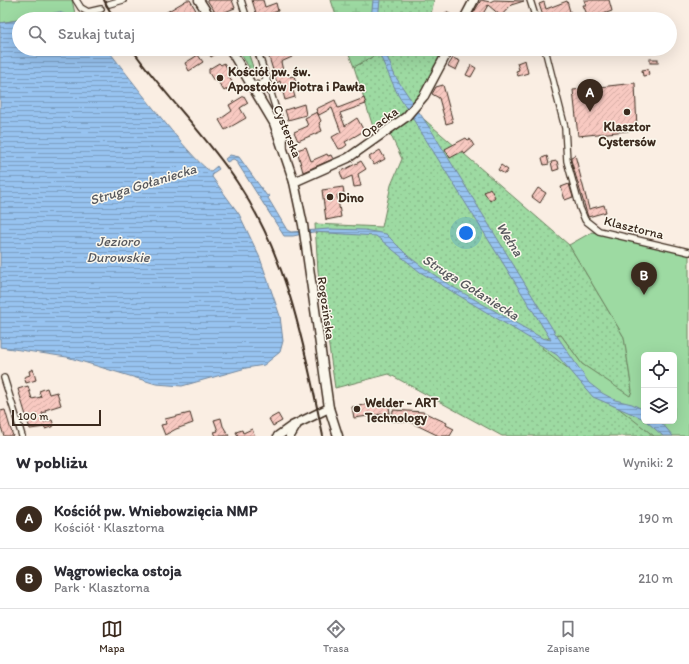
<!DOCTYPE html>
<html lang="pl">
<head>
<meta charset="utf-8">
<style>
  :root { --surface:#fff; --page:#f2f2f3; --text:#2b2b33; --muted:#7c7c81; --line:#e1e1e2; --accent:#3b2a1e }
  body { margin:0; font-family:Itim,sans-serif; background:var(--page); color:var(--text) }
  .controls { position:absolute; right:12px; bottom:12px; display:grid; overflow:hidden; border-radius:6px; box-shadow:0 4px 16px #0002 }
  .controls button { width:36px; height:36px; display:grid; place-items:center; padding:0; border:0; border-bottom:1px solid var(--line); background:var(--surface); color:var(--text); font:20px sans-serif }
  .scale { position:absolute; left:12px; bottom:10px; width:89px; box-sizing:border-box; padding-left:4px; border:2px solid #3b2a1e; border-top:0; font-size:11px; line-height:14px; white-space:nowrap; color:#3b2a1e; -webkit-text-stroke:3px #fbf7ec; paint-order:stroke }
  .you { position:absolute; left:466px; top:233px; width:14px; height:14px; margin:-10px; border:3px solid #fff; border-radius:50%; background:#1a73e8; box-shadow:0 0 0 6px #1a73e833 }
  .badge { display:grid; place-items:center; width:26px; height:26px; border-radius:50%; background:var(--accent); color:#fff; font-size:13px; font-weight:700 }
  .pin { position:absolute; translate:-50% -33px; filter:drop-shadow(0 1px 2px #0008) }
  .pin::after { content:''; position:absolute; top:21px; width:14px; height:12px; background:inherit; clip-path:polygon(0 0,100% 0,50% 100%) }
  .list { margin:0; padding:0; list-style:none }
  h2 { display:flex; justify-content:space-between; align-items:center; height:52px; margin:0; padding:0 16px; font-size:17px }
  h2 small { font-size:13px; font-weight:400; color:var(--muted) }
  .list li { display:grid; grid-template-columns:26px 1fr auto; gap:12px; align-items:center; box-sizing:border-box; height:60px; padding:0 16px; border-top:1px solid var(--line) }
  .list b { display:block; font-size:15px; white-space:nowrap }
  .list p { margin:0; font-size:13px; white-space:nowrap; color:var(--muted) }
  .list em { font-size:13px; font-style:normal; color:var(--muted) }
  .icon { flex:none; width:22px; height:22px; fill:none; stroke:currentColor; stroke-width:2; stroke-linecap:round; stroke-linejoin:round }
  .map { position:relative; flex:none; width:689px; height:436px; overflow:hidden }
  .search { position:absolute; background:var(--surface); box-shadow:0 4px 16px #0002; left:12px; right:12px; top:12px; height:44px; display:flex; align-items:center; gap:10px; box-sizing:border-box; padding:0 14px; border-radius:22px; color:var(--muted); font-size:15px }
  .sheet { height:172px; background:var(--surface) }
  nav { display:flex; justify-content:space-around; align-items:center; box-sizing:border-box; height:56px; border-top:1px solid var(--line); background:var(--surface); font-size:11px; color:var(--muted) }
  nav a { display:grid; justify-items:center; gap:2px }
  nav .on { color:var(--accent) }
  .map>svg:first-child { display:block }
</style>
</head>
<body>
<div class="map">
<svg width="689" height="436" viewBox="0 0 689 436">
  <defs>
    <pattern id="grass-dots" width="8" height="8" patternUnits="userSpaceOnUse"><rect width="8" height="8" fill="#9ddaa2"/><path d="M2 2h.1M6 6h.1" fill="none" stroke="#88bb8b" stroke-width="1.8" stroke-linecap="round"/></pattern>
    <pattern id="wetland-marsh" width="20" height="14" patternUnits="userSpaceOnUse"><rect width="20" height="14" fill="#9ddaa2"/><path d="M1 5h8M5 5V1M11 12h8M15 12V8" fill="none" stroke="#88bb8b"/></pattern>
    <pattern id="water-rules" width="6" height="5" patternUnits="userSpaceOnUse"><rect width="6" height="5" fill="#97c3f0"/><path d="M0 2.5h6" fill="none" stroke="#7c9fc2"/></pattern>
    <pattern id="building-hatch" width="6" height="6" patternUnits="userSpaceOnUse"><rect width="6" height="6" fill="#f8c9c1"/><path d="M-1 1l2-2M0 6l6-6M5 7l2-2" fill="none" stroke="#d6ada5"/></pattern>
  </defs>
  <rect width="100%" height="100%" fill="#faeee3"/>
  <filter id="ink" filterUnits="userSpaceOnUse"><feTurbulence type="fractalNoise" baseFrequency=".025" numOctaves="2"/><feDisplacementMap in="SourceGraphic" scale="8" xChannelSelector="R" yChannelSelector="G"/><feConvolveMatrix kernelMatrix="1 2 1 2 8 2 1 2 1" color-interpolation-filters="sRGB"/></filter>
  <g filter="url(#ink)">
    <g fill="url(#grass-dots)" stroke="#6c8260">
      <polygon points="376,0 434,0 430,19 374,19"/>
      <polygon points="245,49 247,49 255,73 253,74 239,51 243,51"/>
      <polygon points="380,49 448,49 420,101 411,108 569,245 624,337 632,391 630,397 582,364 561,335 548,338 654,436 502,436 389,374 335,388 318,271 315,224 382,227 391,185 402,159 386,125 374,130 354,67 381,52"/>
    </g>
    <g fill="url(#wetland-marsh)" stroke="#6c8260">
      <polygon points="331,0 376,0 374,19 337,19"/>
      <polygon points="347,49 380,49 381,52 354,67"/>
    </g>
    <g fill="#9ddaa2" stroke="#6c8260" fill-rule="evenodd">
      <polygon points="0,0 72,0 76,18 51,14 0,23"/>
      <path d="M 592,232 L 689,255 L 689,436 L 654,436 L 542,348 L 548,338 L 561,335 L 582,364 L 630,396 L 632,391 L 624,337 L 569,245 ZM 644,355 L 674,355 L 674,421 L 644,421 Z"/>
    </g>
    <g fill="url(#water-rules)" stroke="#72869c">
      <polygon points="373,0 380,0 378,19 371,19"/>
      <polygon points="59,12 77,19 25,19"/>
      <path d="M 19,20 L 19,49 L 107,49 C 121,66 197,168 211,171 L 217,166 L 219,169 L 213,173 L 212,177 L 239,214 L 260,258 L 280,316 L 283,341 L 280,352 L 264,365 L 246,368 L 182,386 L 156,384 L 67,357 L 0,347 L 0,23 Z"/>
      <polygon points="377,49 384,49 395,76 433,133 555,333 589,383 602,393 615,400 632,404 644,410 644,419 593,397 557,355 420,272 376,236 313,232 293,236 284,236 238,164 238,161 233,159 227,162 225,159 230,155 239,157 267,196 269,195 270,196 268,198 287,230 291,232 329,229 364,230 386,234 408,256 424,268 451,286 542,338 551,340 398,95"/>
      <polygon points="646,421 660,421 673,436 663,436"/>
    </g>
    <g fill="url(#building-hatch)" stroke="#3b2a1e">
      <polygon points="187,0 190,0 201,19 155,19"/>
      <polygon points="207,0 232,0 235,8 217,15"/>
      <polygon points="252,0 263,0 265,7 276,3 278,11 269,14 270,19 258,19"/>
      <polygon points="481,0 490,2 494,0 524,1 511,5 501,16 488,5 480,19 470,19"/>
      <polygon points="584,0 609,0 612,11 598,16 599,19 589,19 583,5 586,5"/>
      <polygon points="567,1 571,15 566,17 567,19 544,19 539,4 544,2 546,9"/>
      <polygon points="446,12 459,19 443,19"/>
      <polygon points="206,49 223,49 211,57"/>
      <polygon points="282,49 284,55 290,53 292,57 281,62 284,75 288,73 290,77 294,76 297,86 292,87 295,97 285,100 280,81 277,83 268,54"/>
      <polygon points="198,55 203,62 189,71 185,63"/>
      <polygon points="453,58 460,61 456,70 448,66"/>
      <rect x="650" y="59" width="8" height="4"/>
      <polygon points="525,60 528,73 518,76 516,71 519,70 517,63"/>
      <polygon points="219,63 221,65 224,63 230,73 229,77 234,85 228,91 227,89 224,91 217,80 214,81 209,73 209,69"/>
      <polygon points="471,65 476,68 471,77 466,75"/>
      <polygon points="648,69 649,75 643,76 642,70"/>
      <polygon points="635,83 637,130 578,136 573,90"/>
      <polygon points="443,85 453,122 446,124 439,98 432,94 436,87"/>
      <polygon points="244,96 248,103 240,108 246,118 225,130 219,120 232,111 229,105"/>
      <polygon points="364,98 366,104 340,113 345,126 357,118 364,131 345,142 347,145 343,148 339,149 332,137 341,132 332,108 319,115 317,112 321,121 319,123 322,131 298,141 294,132 308,126 305,118 317,112 316,109 335,100 338,108"/>
      <polygon points="304,104 306,115 288,120 285,110"/>
      <polygon points="466,138 468,140 470,139 474,146 465,154 463,151 450,158 445,149"/>
      <polygon points="306,147 311,161 327,154 328,156 331,155 333,159 303,172 297,150"/>
      <polygon points="380,150 385,159 374,165 369,157"/>
      <polygon points="575,155 589,209 604,205 606,212 588,217 571,160 571,157"/>
      <polygon points="547,156 549,164 544,165 542,158"/>
      <polygon points="361,161 366,169 358,174 361,186 354,187 352,176 343,180 340,172"/>
      <polygon points="557,161 559,169 553,171 551,162"/>
      <polygon points="501,165 508,170 505,174 498,170"/>
      <polygon points="569,184 573,197 565,200 561,187"/>
      <polygon points="343,187 344,193 337,195 341,217 326,220 322,190"/>
      <polygon points="490,188 495,197 490,201 484,192"/>
      <polygon points="538,188 546,193 540,203 532,197"/>
      <polygon points="33,369 36,380 26,383 24,377 30,375 29,371"/>
      <polygon points="28,386 32,399 41,397 39,391 47,388 49,394 57,392 61,405 45,410 46,412 42,413 44,422 52,420 54,426 45,429 45,427 30,429 18,389"/>
      <polygon points="388,401 390,413 354,418 352,407"/>
      <polygon points="5,410 10,427 13,436 4,436 0,424 0,411"/>
      <polygon points="393,410 423,412 447,423 446,425 454,429 450,436 439,436 408,421 408,422 392,421"/>
      <polygon points="190,413 193,423 176,429 165,435 161,425 166,424 165,419"/>
      <polygon points="278,414 282,421 273,426 269,419"/>
      <polygon points="221,418 223,426 229,436 216,436 214,432 218,431 214,420"/>
      <polygon points="252,429 255,436 238,436 236,432 242,430 243,433"/>
    </g>
    <g fill="none" stroke-linecap="round" stroke-linejoin="round">
      <g stroke="#3b2a1e" stroke-width="8">
        <g id="street">
          <polyline points="76,0 81,8 88,12 101,9"/>
          <polyline points="241,0 247,19"/>
          <polyline points="530,0 536,19"/>
          <polyline points="109,4 123,0"/>
          <polyline points="257,49 284,135 284,147"/>
          <polyline points="545,49 565,128 567,161 580,208 585,220 599,231 689,252"/>
          <polyline points="252,84 261,85 267,78"/>
          <polyline points="4,378 22,436"/>
        </g>
      </g>
      <g stroke="#3b2a1e" stroke-width="11">
        <g id="secondary">
          <polyline points="199,0 211,19"/>
          <polyline points="464,19 474,0"/>
          <polyline points="230,49 274,123 294,182 303,225 329,408 338,436"/>
          <polyline points="294,182 348,158 406,117 424,96 449,49"/>
          <polyline points="278,436 292,426 329,408"/>
          <polyline points="290,436 296,426"/>
        </g>
      </g>
      <use href="#street" stroke="#fbf7ec" stroke-width="5.5"/>
      <use href="#secondary" stroke="#fbf7ec" stroke-width="8"/>
      <g stroke="#3b2a1e" stroke-width="2">
        <polyline points="104,0 114,19"/>
        <path d="M 132,49 C 165,96 206,135 237,182 C 289,260 304,346 323,436"/>
      </g>
    </g>
  </g>
  <g fill="#3b2a1e" stroke="#fbf7ec" stroke-width="1.5">
    <circle cx="220" cy="78" r="4"/>
    <circle cx="627" cy="112" r="4"/>
    <circle cx="330" cy="197" r="4"/>
    <circle cx="357" cy="409" r="4"/>
  </g>
  <g text-anchor="middle" stroke-width="3" stroke-linejoin="round" paint-order="stroke">
    <g font-size="13" font-weight="bold" fill="#3b2a1e" stroke="#fbf7ec" text-anchor="start">
      <text x="228" y="76">Kościół pw. św.<tspan x="228" dy="15">Apostołów Piotra i Pawła</tspan></text>
      <text x="627" y="131" text-anchor="middle">Klasztor<tspan x="627" dy="15">Cystersów</tspan></text>
      <text x="338" y="202">Dino</text>
      <text x="365" y="407">Welder - ART<tspan x="365" dy="15">Technology</tspan></text>
    </g>
    <g font-size="13" fill="#3b2a1e" stroke="#fbf7ec">
      <text transform="translate(379 122) rotate(-37)" y="5">Opacka</text>
      <text transform="translate(288 131) rotate(68)" y="5">Cysterska</text>
      <text transform="translate(634 227) rotate(14)" y="5">Klasztorna</text>
      <text transform="translate(327 308) rotate(82)" y="5">Rogozińska</text>
    </g>
    <g font-size="14" font-style="italic" fill="#57585d" stroke="#fbf7ec">
      <text transform="translate(143 184) rotate(-17)" y="5">Struga Gołaniecka</text>
      <text transform="translate(510 239) rotate(58)" y="5">Wełna</text>
      <text x="118" y="246">Jezioro<tspan x="118" dy="16">Durowskie</tspan></text>
      <text transform="translate(471 287) rotate(32)" y="5">Struga Gołaniecka</text>
    </g>
  </g>
</svg>
<div class="controls">
<button><svg class="icon" aria-label="locate" viewBox="0 0 24 24"><circle cx="12" cy="12" r="6"/><path d="M12 2v4M12 18v4M2 12h4M18 12h4"/></svg></button>
<button><svg class="icon" aria-label="layers" viewBox="0 0 24 24"><path d="M12 4l9 5-9 5-9-5zM3 14l9 5 9-5"/></svg></button>
</div>
<div class="scale">100 m</div>
<div class="you"></div>
<div class="pin badge" style="left:590px;top:112px">A</div>
<div class="pin badge" style="left:644px;top:295px">B</div>
<div class="search"><svg class="icon" aria-label="search" viewBox="0 0 24 24"><circle cx="10" cy="10" r="6"/><path d="M15 15l6 6"/></svg>Szukaj tutaj</div>
</div>
<section class="sheet">
<h2>W pobliżu<small>Wyniki: 2</small></h2>
<ul class="list">
<li><span class="badge">A</span><div><b>Kościół pw. Wniebowzięcia NMP</b><p>Kościół · Klasztorna</p></div><em>190 m</em></li>
<li><span class="badge">B</span><div><b>Wągrowiecka ostoja</b><p>Park · Klasztorna</p></div><em>210 m</em></li>
</ul>
</section>
<nav>
<a class="on"><svg class="icon" aria-label="map" viewBox="0 0 24 24"><path d="M3 6l6-2 6 2 6-2v14l-6 2-6-2-6 2zM9 4v14M15 6v14"/></svg>Mapa</a>
<a><svg class="icon" aria-label="directions" viewBox="0 0 24 24"><path d="M12 3l9 9-9 9-9-9zM9 14v-3h6M13 9l2 2-2 2"/></svg>Trasa</a>
<a><svg class="icon" aria-label="saved" viewBox="0 0 24 24"><path d="M7 4h10v16l-5-4-5 4z"/></svg>Zapisane</a>
</nav>
</body>
</html>
